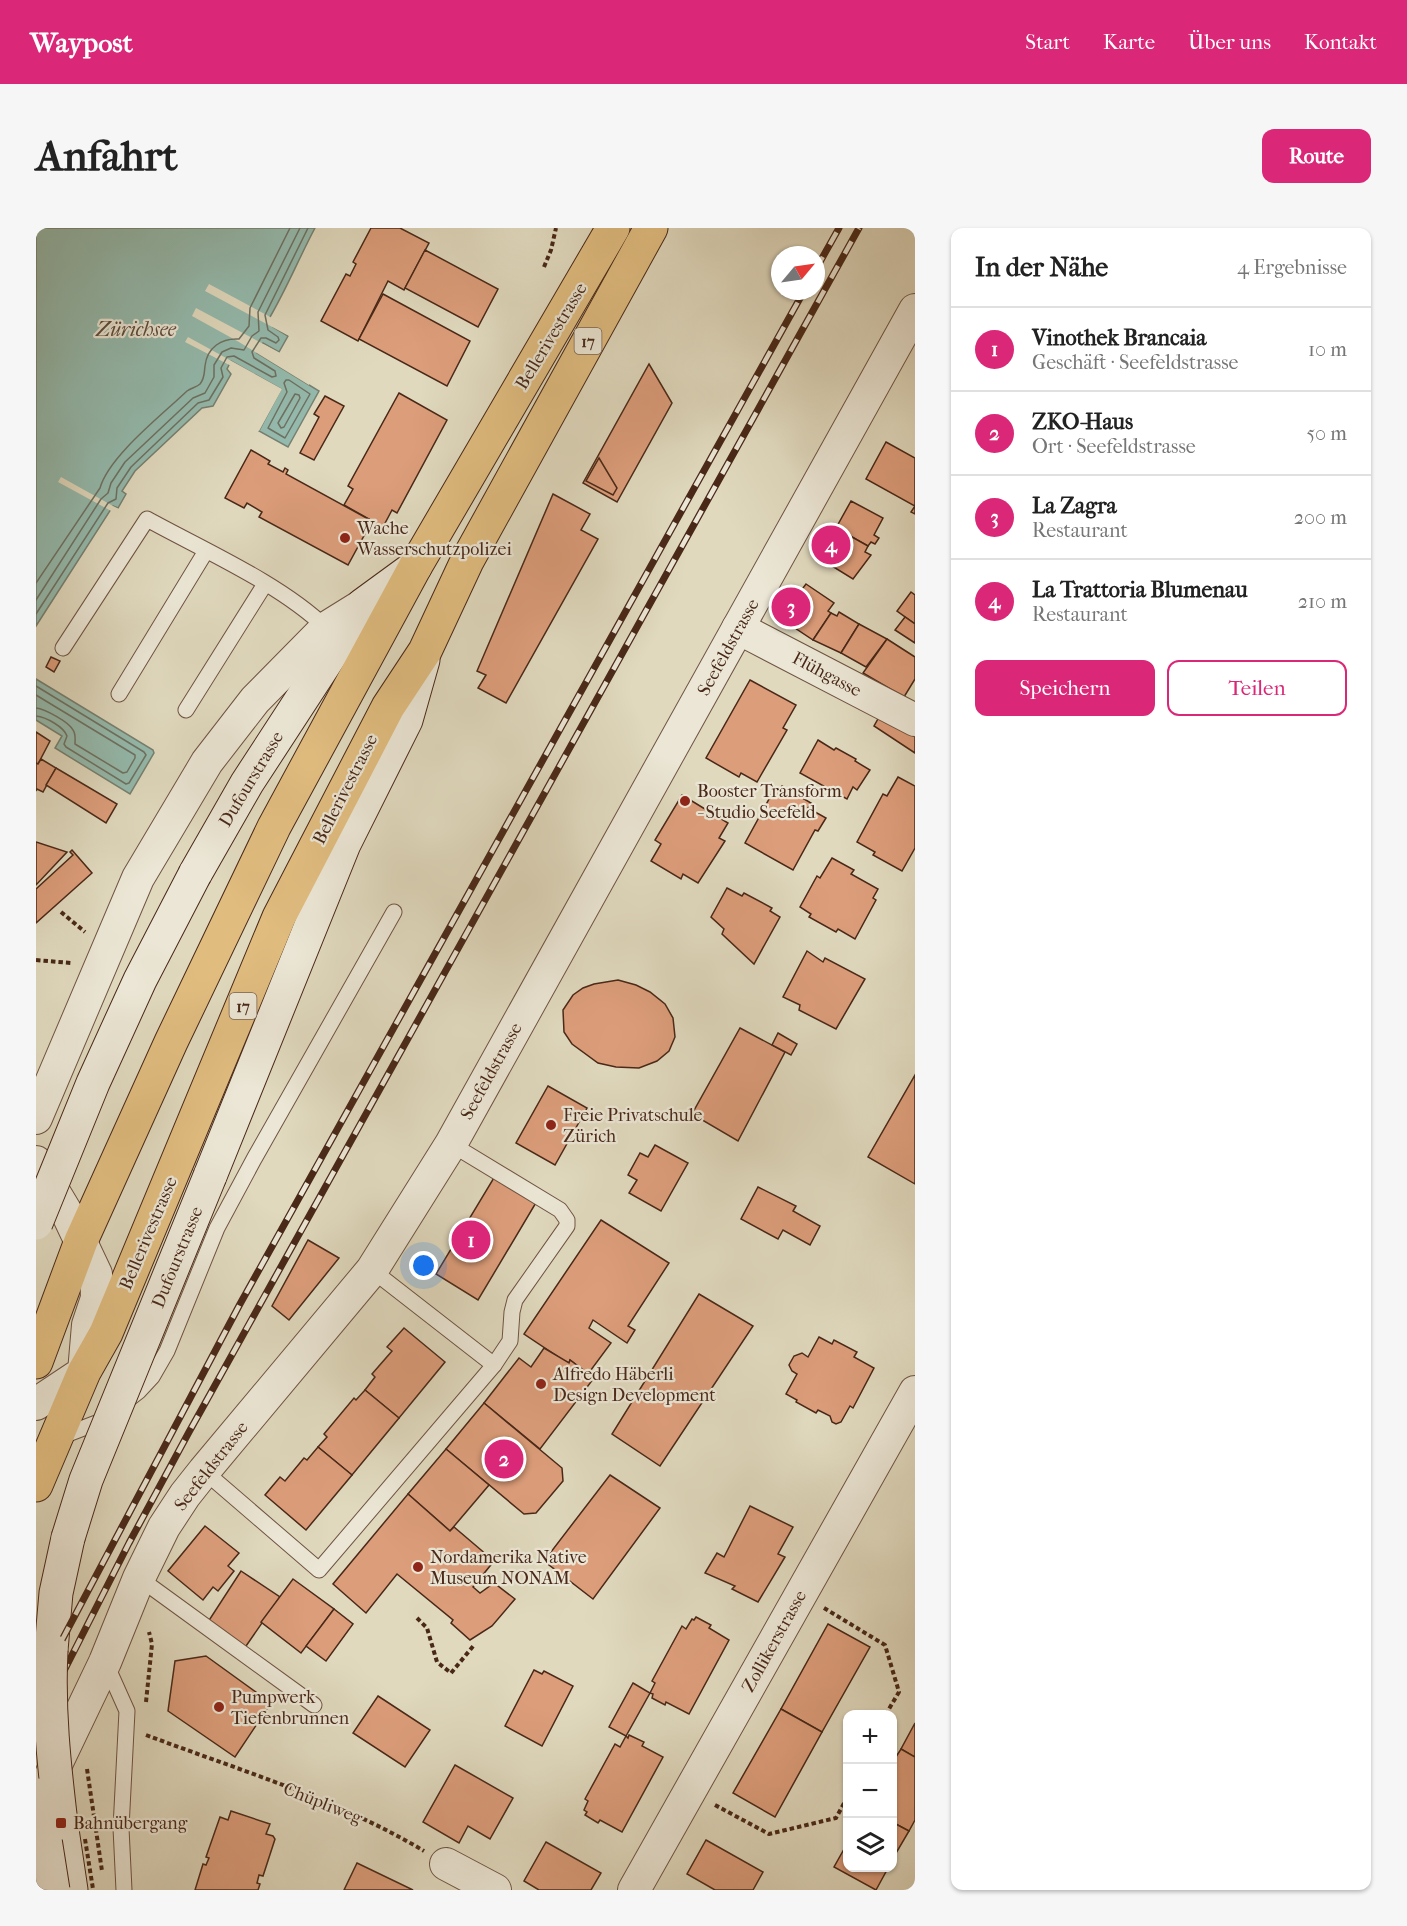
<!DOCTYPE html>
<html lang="de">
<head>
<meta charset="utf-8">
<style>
  :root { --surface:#fff; --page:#f6f6f6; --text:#222; --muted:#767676; --line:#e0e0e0; --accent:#db2777 }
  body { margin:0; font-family:"IM FELL French Canon",serif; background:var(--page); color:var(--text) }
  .controls { position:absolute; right:18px; bottom:18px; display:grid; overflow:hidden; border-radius:12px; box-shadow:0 2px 4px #0004 }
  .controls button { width:54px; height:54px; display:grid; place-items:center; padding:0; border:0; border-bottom:2px solid var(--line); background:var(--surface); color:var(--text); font:30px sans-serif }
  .compass { position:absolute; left:735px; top:18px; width:54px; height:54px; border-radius:50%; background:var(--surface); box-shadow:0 2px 4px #0004; rotate:61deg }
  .you { position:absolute; left:388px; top:1038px; width:21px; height:21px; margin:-15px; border:4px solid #fff; border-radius:50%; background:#1a73e8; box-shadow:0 0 0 9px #1a73e833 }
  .badge { display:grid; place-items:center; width:39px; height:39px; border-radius:50%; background:var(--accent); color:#fff; font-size:20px; font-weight:700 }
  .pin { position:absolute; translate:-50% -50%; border:3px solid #fff; box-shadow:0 2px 6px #0006 }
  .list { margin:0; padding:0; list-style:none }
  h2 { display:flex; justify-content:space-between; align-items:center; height:78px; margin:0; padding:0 24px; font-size:26px }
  h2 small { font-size:20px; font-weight:400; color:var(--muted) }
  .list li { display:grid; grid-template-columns:39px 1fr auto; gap:18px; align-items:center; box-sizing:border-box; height:84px; padding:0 24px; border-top:2px solid var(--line) }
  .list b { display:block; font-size:22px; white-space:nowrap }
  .list p { margin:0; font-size:20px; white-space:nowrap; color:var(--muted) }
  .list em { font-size:20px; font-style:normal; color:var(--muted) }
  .actions { display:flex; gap:12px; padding:18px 24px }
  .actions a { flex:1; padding:14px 0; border:2px solid var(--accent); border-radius:12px; text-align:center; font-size:21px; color:var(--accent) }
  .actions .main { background:var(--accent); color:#fff }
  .icon { flex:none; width:33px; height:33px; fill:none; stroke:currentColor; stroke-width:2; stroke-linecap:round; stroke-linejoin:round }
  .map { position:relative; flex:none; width:879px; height:1662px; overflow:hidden; border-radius:12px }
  header { display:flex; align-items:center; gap:36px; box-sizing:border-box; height:84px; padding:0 30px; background:var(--accent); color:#fff }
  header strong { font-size:28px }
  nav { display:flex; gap:33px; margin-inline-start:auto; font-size:21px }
  .intro { display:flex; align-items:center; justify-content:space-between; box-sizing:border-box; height:144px; padding:0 36px }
  h1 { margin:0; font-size:42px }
  .button { padding:15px 27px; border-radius:12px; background:var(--accent); color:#fff; font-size:21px; font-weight:700 }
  main { display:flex; gap:36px; padding:0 36px }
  aside { flex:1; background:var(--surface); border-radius:12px; box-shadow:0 2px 4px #0004 }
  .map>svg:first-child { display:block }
</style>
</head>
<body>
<header>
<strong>Waypost</strong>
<nav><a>Start</a><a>Karte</a><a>Über uns</a><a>Kontakt</a></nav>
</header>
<div class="intro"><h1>Anfahrt</h1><a class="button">Route</a></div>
<main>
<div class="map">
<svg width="879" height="1662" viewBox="0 0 879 1662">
  <rect width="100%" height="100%" fill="#e0d9be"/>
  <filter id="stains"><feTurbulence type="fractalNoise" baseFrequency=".00333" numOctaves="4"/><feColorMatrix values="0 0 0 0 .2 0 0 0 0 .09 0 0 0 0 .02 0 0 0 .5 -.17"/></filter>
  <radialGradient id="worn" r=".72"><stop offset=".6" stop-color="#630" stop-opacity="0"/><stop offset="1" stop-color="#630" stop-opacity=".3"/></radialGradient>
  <g fill="#94baad" stroke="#768071" stroke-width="1.5">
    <path d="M 0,0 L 279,0 C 263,30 251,60 234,89 L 237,99 L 252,108 L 243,124 L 227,115 L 221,125 L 283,163 L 252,219 L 223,203 L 245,161 L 195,133 L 191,141 L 195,146 L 177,178 L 166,180 L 99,243 L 86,263 L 90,266 L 82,280 L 77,278 L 0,398 Z"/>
    <polygon points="0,451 117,522 118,525 94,566 19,520 26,508 0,492"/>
  </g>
  <g fill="#e0d9be">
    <polygon points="173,56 238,91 240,97 254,105 255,109 169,63"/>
    <polygon points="160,80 246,126 243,127 228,119 225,125 274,154 273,157 203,114 156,88"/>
    <polygon points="152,109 246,161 223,203 220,202 242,162 149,114"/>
    <polygon points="25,249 77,278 85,282 82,283 78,282 77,284 22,254"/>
  </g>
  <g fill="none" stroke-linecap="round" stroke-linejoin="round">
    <g stroke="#6e7162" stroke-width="1.5">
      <polygon points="250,152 253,152 274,166 249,210 232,200 251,164 248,155"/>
      <polygon points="259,166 263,167 264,170 248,199 245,200 242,195"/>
      <path d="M 0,355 L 64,260 C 73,228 126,187 151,163 C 155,160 161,159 164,156 C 169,150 168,145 169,138 C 171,119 186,110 203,111 L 213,98 L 214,80 L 254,0"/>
      <polyline points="0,372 65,271 72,265 75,255 89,234 157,170 169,165 178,149 178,137 186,124 195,120 208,122 216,108 223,103 222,84 264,0"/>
      <polyline points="0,386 72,275 80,271 81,260 95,239 162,175 173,172 187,149 185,140 191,129 198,128 236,149 240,148 239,143 218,130 216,124 225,110 230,110 240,115 243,112 242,109 232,102 229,87 272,0"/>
      <path d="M 0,458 L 108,524 L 110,527 L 93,555 L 90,556 L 30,519 L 28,516 L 31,508 C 28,499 10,489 0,488"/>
      <path d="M 0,467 L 99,527 L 99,530 L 91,544 L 87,545 L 39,516 C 39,512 40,506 37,502 C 33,494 9,481 0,480"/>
    </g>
  </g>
  <g fill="#dc9d7a" stroke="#492818" stroke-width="1.5">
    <polygon points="335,0 364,0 393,15 368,62 352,53 322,113 285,93 310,46 314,48 320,36 317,34"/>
    <polygon points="389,22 462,61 442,99 369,60"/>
    <polygon points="347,66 434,113 411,158 323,111"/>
    <polygon points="613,136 636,175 581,274 547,255"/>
    <polygon points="363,165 411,192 361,285 356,282 347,299 308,277 317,261 312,258"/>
    <polygon points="289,168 308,178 278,232 264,225 283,189 278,186"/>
    <polygon points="850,214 879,230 879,286 875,284 879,278 830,251"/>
    <polygon points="215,222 234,233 232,236 247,244 249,240 252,242 250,246 336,293 312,337 223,289 226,284 211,275 208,280 189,270"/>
    <polygon points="563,230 581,260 577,267 550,253"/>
    <polygon points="517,266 554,286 545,302 562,311 470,475 442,460 450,447 441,443"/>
    <polygon points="815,273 847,290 838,307 843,310 839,316 835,314 832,318 800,300"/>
    <polygon points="800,300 832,318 829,324 835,327 817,351 783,330"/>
    <polygon points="770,356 798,375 792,383 795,385 777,412 744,390"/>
    <polygon points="875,364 879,367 879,396 861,383"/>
    <polygon points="803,384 823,396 805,425 777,412 795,385 801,388"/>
    <polygon points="869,389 879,396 879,415 859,402"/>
    <polygon points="823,396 851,411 830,439 805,425"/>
    <polygon points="851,411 879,429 879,451 868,469 827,445"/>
    <polygon points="15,429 24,433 18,444 10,439"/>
    <polygon points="714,452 760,477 747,500 751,502 721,554 705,545 703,549 670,530"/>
    <polygon points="847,482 879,500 879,525 838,498"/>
    <polygon points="0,504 14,513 2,536 0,535"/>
    <polygon points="782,512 798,522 800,520 820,531 819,533 834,542 821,562 817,559 811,571 764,545"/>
    <polygon points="5,531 20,540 7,564 1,561 0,563 0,535 2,536"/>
    <polygon points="20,540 81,576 70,595 10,557"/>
    <polygon points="862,549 879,558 879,620 866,643 837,627 839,624 821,614 847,566 851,568"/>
    <polygon points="746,558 775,575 772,580 790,590 782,603 779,602 757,642 709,615 738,562 743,564"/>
    <polygon points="646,567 692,595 683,610 689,613 662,655 647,646 645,651 615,633 625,616 619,612"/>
    <polygon points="0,614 31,624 0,657"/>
    <polygon points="36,622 56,645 0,695 0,661 37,627 34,624"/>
    <polygon points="796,630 818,642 815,646 842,661 837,670 840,672 819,711 802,701 800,704 773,689 775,686 764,679 781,648 784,650"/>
    <polygon points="691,660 706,668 708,665 736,680 734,683 744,689 718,736 686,706 688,701 675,689"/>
    <polygon points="771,723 787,734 789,730 829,751 800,801 763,782 764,777 747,769"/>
    <polygon points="582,752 600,757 614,764 629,776 637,790 639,809 633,823 621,833 603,840 580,839 562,835 536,816 528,804 527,782 537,767 547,760 558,756"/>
    <polygon points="704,800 749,824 702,913 656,886"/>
    <polygon points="742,805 761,816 755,827 736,817"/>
    <polygon points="879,847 879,956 832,929"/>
    <polygon points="512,858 551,880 519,937 480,915"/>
    <polygon points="619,917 652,935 625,983 593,965 601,952 592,947 604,925 612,929"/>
    <polygon points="459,948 501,973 442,1072 400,1046"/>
    <polygon points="722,959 760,978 757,983 784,998 774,1017 747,1002 742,1011 705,991"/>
    <polygon points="565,992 633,1035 592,1098 599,1102 591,1115 557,1092 553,1100 575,1115 552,1146 534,1132 533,1135 530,1134 488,1106"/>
    <polygon points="272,1012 303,1030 253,1092 236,1078"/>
    <polygon points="663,1066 717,1098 624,1238 576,1206"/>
    <polygon points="368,1100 409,1134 363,1190 329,1162 339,1149 336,1146 356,1123 351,1119"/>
    <polygon points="783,1109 796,1116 798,1112 821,1124 818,1129 838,1140 817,1180 814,1178 805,1194 800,1196 796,1194 794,1188 782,1182 780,1185 760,1174 761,1172 750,1166 761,1146 756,1143 753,1137 758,1128 766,1125 772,1129"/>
    <polygon points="508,1120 533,1135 534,1132 558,1150 504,1221 448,1175 483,1130 495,1139"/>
    <polygon points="329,1162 363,1190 316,1247 282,1219 291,1209 288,1206 318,1170 320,1172"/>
    <polygon points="448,1175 526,1240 527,1253 500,1285 488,1286 410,1221"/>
    <polygon points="282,1219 316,1247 270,1302 229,1267 244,1249 249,1253 268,1230 271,1232"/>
    <polygon points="410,1221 453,1257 414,1303 372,1266"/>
    <polygon points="574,1247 624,1280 557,1371 508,1333"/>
    <polygon points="372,1266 414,1303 418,1299 458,1333 437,1359 444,1365 458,1355 479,1371 456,1398 434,1412 415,1395 417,1392 361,1346 330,1385 297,1356"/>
    <polygon points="714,1278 757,1299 742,1326 749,1329 722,1374 696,1361 699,1358 669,1345 681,1325 688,1329"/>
    <polygon points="169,1298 203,1325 192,1338 198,1343 182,1363 177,1359 167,1372 132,1343"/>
    <polygon points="205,1343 244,1369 208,1421 170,1397"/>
    <polygon points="257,1351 298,1381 265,1425 225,1394"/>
    <polygon points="298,1381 317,1396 290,1433 270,1418"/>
    <polygon points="660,1389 675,1397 673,1400 693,1412 653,1486 630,1474 629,1477 616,1470 617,1466 614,1465 619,1455 616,1453 646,1398 650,1401 656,1391 658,1392"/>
    <polygon points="792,1396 834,1419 786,1504 745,1481"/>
    <polygon points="170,1428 235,1475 199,1529 132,1483 139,1433"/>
    <polygon points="498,1442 506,1446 508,1443 537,1458 506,1518 469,1498"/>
    <polygon points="597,1455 614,1465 590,1508 573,1499"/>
    <polygon points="342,1468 394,1502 369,1539 317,1505"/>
    <polygon points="745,1481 786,1504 739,1589 697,1565"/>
    <polygon points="879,1495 879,1529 865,1521"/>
    <polygon points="593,1507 608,1514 606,1518 627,1529 586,1604 564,1592 562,1595 549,1587 551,1584 548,1582 552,1573 549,1571 579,1516 584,1519 590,1508 592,1510"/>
    <polygon points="865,1521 879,1529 879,1592 873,1603 856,1594 856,1535"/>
    <polygon points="419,1537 477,1570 454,1611 432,1598 423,1615 387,1594"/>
    <polygon points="195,1583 234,1596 230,1606 237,1608 239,1611 227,1648 223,1647 221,1655 224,1656 222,1662 159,1662 167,1636 170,1637 173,1630 170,1629 184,1589 192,1592"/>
    <polygon points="856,1594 873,1603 856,1632"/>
    <polygon points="670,1612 727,1644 717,1662 679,1662 651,1646"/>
    <polygon points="510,1614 565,1645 555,1662 503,1662 488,1653"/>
    <polygon points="812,1614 812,1640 852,1640 840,1662 798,1639"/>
    <polygon points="321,1635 377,1662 308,1662"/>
  </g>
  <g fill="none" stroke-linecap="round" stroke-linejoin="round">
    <g stroke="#6f5442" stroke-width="17">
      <g id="lane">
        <path d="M 27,420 L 111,291 C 167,322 245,356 290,400"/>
        <polyline points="83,466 170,323"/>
        <polyline points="150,482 229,356"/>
        <polyline points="336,1042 458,1137"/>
        <polyline points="24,1209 63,1194 103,1163 116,1149 131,1123 181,1000 218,931 358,684"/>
        <polyline points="168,1243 283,1342 458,1137 474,1113 476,1084 479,1072 531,998 531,992 524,982 415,916"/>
        <polyline points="103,1350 278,1477"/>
        <polyline points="70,1436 91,1483 85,1600 88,1662"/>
      </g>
    </g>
    <g stroke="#6f5442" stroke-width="34">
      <g id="street">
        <polyline points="702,400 879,492"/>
        <polyline points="0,890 102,650 171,534 219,472 290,400 327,377"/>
        <polyline points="0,934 33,989 60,1046 61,1070 52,1097 48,1144 0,1176"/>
        <polyline points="14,1549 69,1434 103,1350 128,1299 149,1267 168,1243 336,1042 415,916 879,82"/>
        <polyline points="410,1636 459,1662"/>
        <polyline points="598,1662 879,1164"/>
      </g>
    </g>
    <g stroke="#492818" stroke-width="35">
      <g id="secondary">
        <polyline points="159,646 211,555 327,377 379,339"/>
        <polyline points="174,948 308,616 370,492 387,432"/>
        <polyline points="15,1422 20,1365 32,1310"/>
        <polyline points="25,1595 35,1662"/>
      </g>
    </g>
    <g stroke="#492818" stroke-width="35">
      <g id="primary">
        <polyline points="0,1134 45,1013 135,814 238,599 379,339 577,0"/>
        <polyline points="0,1257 48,1144 70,1105 243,689 352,479 389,423 431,333 615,0"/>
      </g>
    </g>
    <g stroke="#492818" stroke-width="4" stroke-dasharray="4.5 3" stroke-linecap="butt">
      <polyline points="508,39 515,22 520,0"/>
      <polyline points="25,684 49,704"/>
      <polyline points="0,732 35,735"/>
      <polyline points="788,1380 849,1417 863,1464 850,1486"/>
      <polyline points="381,1390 391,1400 401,1434 415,1445 439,1416"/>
      <polyline points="110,1474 116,1416 113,1404"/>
      <path d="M 110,1507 C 203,1542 303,1572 388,1623"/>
      <polyline points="679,1577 733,1606 800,1590 812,1568"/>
    </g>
    <use href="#lane" stroke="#ebe6d5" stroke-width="15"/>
    <use href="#street" stroke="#ebe6d5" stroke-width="32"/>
    <use href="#secondary" stroke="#ebe6d5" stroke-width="33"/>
    <use href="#primary" stroke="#e0bc7f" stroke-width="33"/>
    <g stroke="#492818" stroke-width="7">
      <g id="rail">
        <polyline points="780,41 803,0"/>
        <polyline points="0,1461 204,1076 768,63"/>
        <polyline points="0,1498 93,1315 153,1204 823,0"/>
      </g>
    </g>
    <use href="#rail" stroke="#ebe6d5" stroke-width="4.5" stroke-dasharray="14" stroke-linecap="butt"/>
    <g stroke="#492818" stroke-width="35" stroke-linecap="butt">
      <g id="secondary-bridge">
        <polyline points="0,995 57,855 104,752 159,646"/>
        <polyline points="32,1310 50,1252 174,948"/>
        <path d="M 15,1422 C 12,1482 18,1536 25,1595"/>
        <polyline points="2,1567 17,1662"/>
      </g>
    </g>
    <g stroke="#492818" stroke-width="4" stroke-dasharray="4.5 3" stroke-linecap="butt">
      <polyline points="51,1541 66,1643"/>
      <polyline points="49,1611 57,1661"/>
    </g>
    <use href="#secondary-bridge" stroke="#ebe6d5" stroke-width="33"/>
  </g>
  <g fill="#8f2418" stroke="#ebe6d5" stroke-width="2">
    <circle cx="309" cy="310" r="6"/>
    <circle cx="649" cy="573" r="6"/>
    <circle cx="515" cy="897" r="6"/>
    <circle cx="505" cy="1156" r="6"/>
    <circle cx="382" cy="1339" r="6"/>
    <circle cx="183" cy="1479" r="6"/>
    <rect x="19" y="1589" width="12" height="12" rx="3"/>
  </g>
  <g text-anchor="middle" stroke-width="4.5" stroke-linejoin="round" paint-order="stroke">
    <g fill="#ebe6d5" stroke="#7a6151" stroke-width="1.5">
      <rect x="538.5" y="100" width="27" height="26" rx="4.5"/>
      <rect x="193.5" y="765" width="27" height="26" rx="4.5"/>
    </g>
    <g font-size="16" font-weight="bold" fill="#492818">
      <text x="552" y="119">17</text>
      <text x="207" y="784">17</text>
    </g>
    <g font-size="18" fill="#492818" stroke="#ebe6d5">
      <text transform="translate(515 108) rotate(-59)" y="6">Bellerivestrasse</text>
      <text transform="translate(692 419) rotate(-61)" y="6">Seefeldstrasse</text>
      <text transform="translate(791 446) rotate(28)" y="6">Flühgasse</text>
      <text transform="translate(215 551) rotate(-59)" y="6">Dufourstrasse</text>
      <text transform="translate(309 561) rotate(-63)" y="6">Bellerivestrasse</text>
      <text transform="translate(455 843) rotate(-61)" y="6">Seefeldstrasse</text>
      <text transform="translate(112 1005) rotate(-67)" y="6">Bellerivestrasse</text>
      <text transform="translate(141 1029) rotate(-68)" y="6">Dufourstrasse</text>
      <text transform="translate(175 1238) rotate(-52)" y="6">Seefeldstrasse</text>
      <text transform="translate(738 1413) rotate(-61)" y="6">Zollikerstrasse</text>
      <text transform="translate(287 1575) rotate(22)" y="6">Chüpliweg</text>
    </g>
    <g font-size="18" fill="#492818" stroke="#ebe6d5" text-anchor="start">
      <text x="321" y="306">Wache<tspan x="321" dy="21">Wasserschutzpolizei</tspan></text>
      <text x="661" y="569">Booster Transform<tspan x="661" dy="21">- Studio Seefeld</tspan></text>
      <text x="527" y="893">Freie Privatschule<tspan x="527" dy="21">Zürich</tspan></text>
      <text x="517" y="1152">Alfredo Häberli<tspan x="517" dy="21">Design Development</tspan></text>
      <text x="394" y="1335">Nordamerika Native<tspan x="394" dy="21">Museum NONAM</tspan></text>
      <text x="195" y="1475">Pumpwerk<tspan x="195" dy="21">Tiefenbrunnen</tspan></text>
      <text x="37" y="1601">Bahnübergang</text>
    </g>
    <g font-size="20" font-style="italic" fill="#5c4c3d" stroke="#ebe6d5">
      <text x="100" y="108">Zürichsee</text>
    </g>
  </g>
  <rect width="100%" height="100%" filter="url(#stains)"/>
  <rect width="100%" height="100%" fill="url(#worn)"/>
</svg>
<div class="controls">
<button>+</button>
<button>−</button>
<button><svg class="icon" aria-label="layers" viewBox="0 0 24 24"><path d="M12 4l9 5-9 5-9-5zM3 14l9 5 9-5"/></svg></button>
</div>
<svg class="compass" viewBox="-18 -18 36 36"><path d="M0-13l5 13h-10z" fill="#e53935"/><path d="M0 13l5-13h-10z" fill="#767676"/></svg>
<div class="you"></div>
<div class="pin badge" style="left:435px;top:1012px">1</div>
<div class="pin badge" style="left:468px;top:1231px">2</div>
<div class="pin badge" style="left:755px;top:379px">3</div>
<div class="pin badge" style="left:795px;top:317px">4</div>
</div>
<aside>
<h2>In der Nähe<small>4 Ergebnisse</small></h2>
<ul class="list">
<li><span class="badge">1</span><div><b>Vinothek Brancaia</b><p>Geschäft · Seefeldstrasse</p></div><em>10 m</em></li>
<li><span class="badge">2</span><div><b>ZKO-Haus</b><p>Ort · Seefeldstrasse</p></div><em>50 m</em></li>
<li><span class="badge">3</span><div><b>La Zagra</b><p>Restaurant</p></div><em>200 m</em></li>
<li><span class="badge">4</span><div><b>La Trattoria Blumenau</b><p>Restaurant</p></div><em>210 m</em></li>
</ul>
<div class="actions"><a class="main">Speichern</a><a>Teilen</a></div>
</aside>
</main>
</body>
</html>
